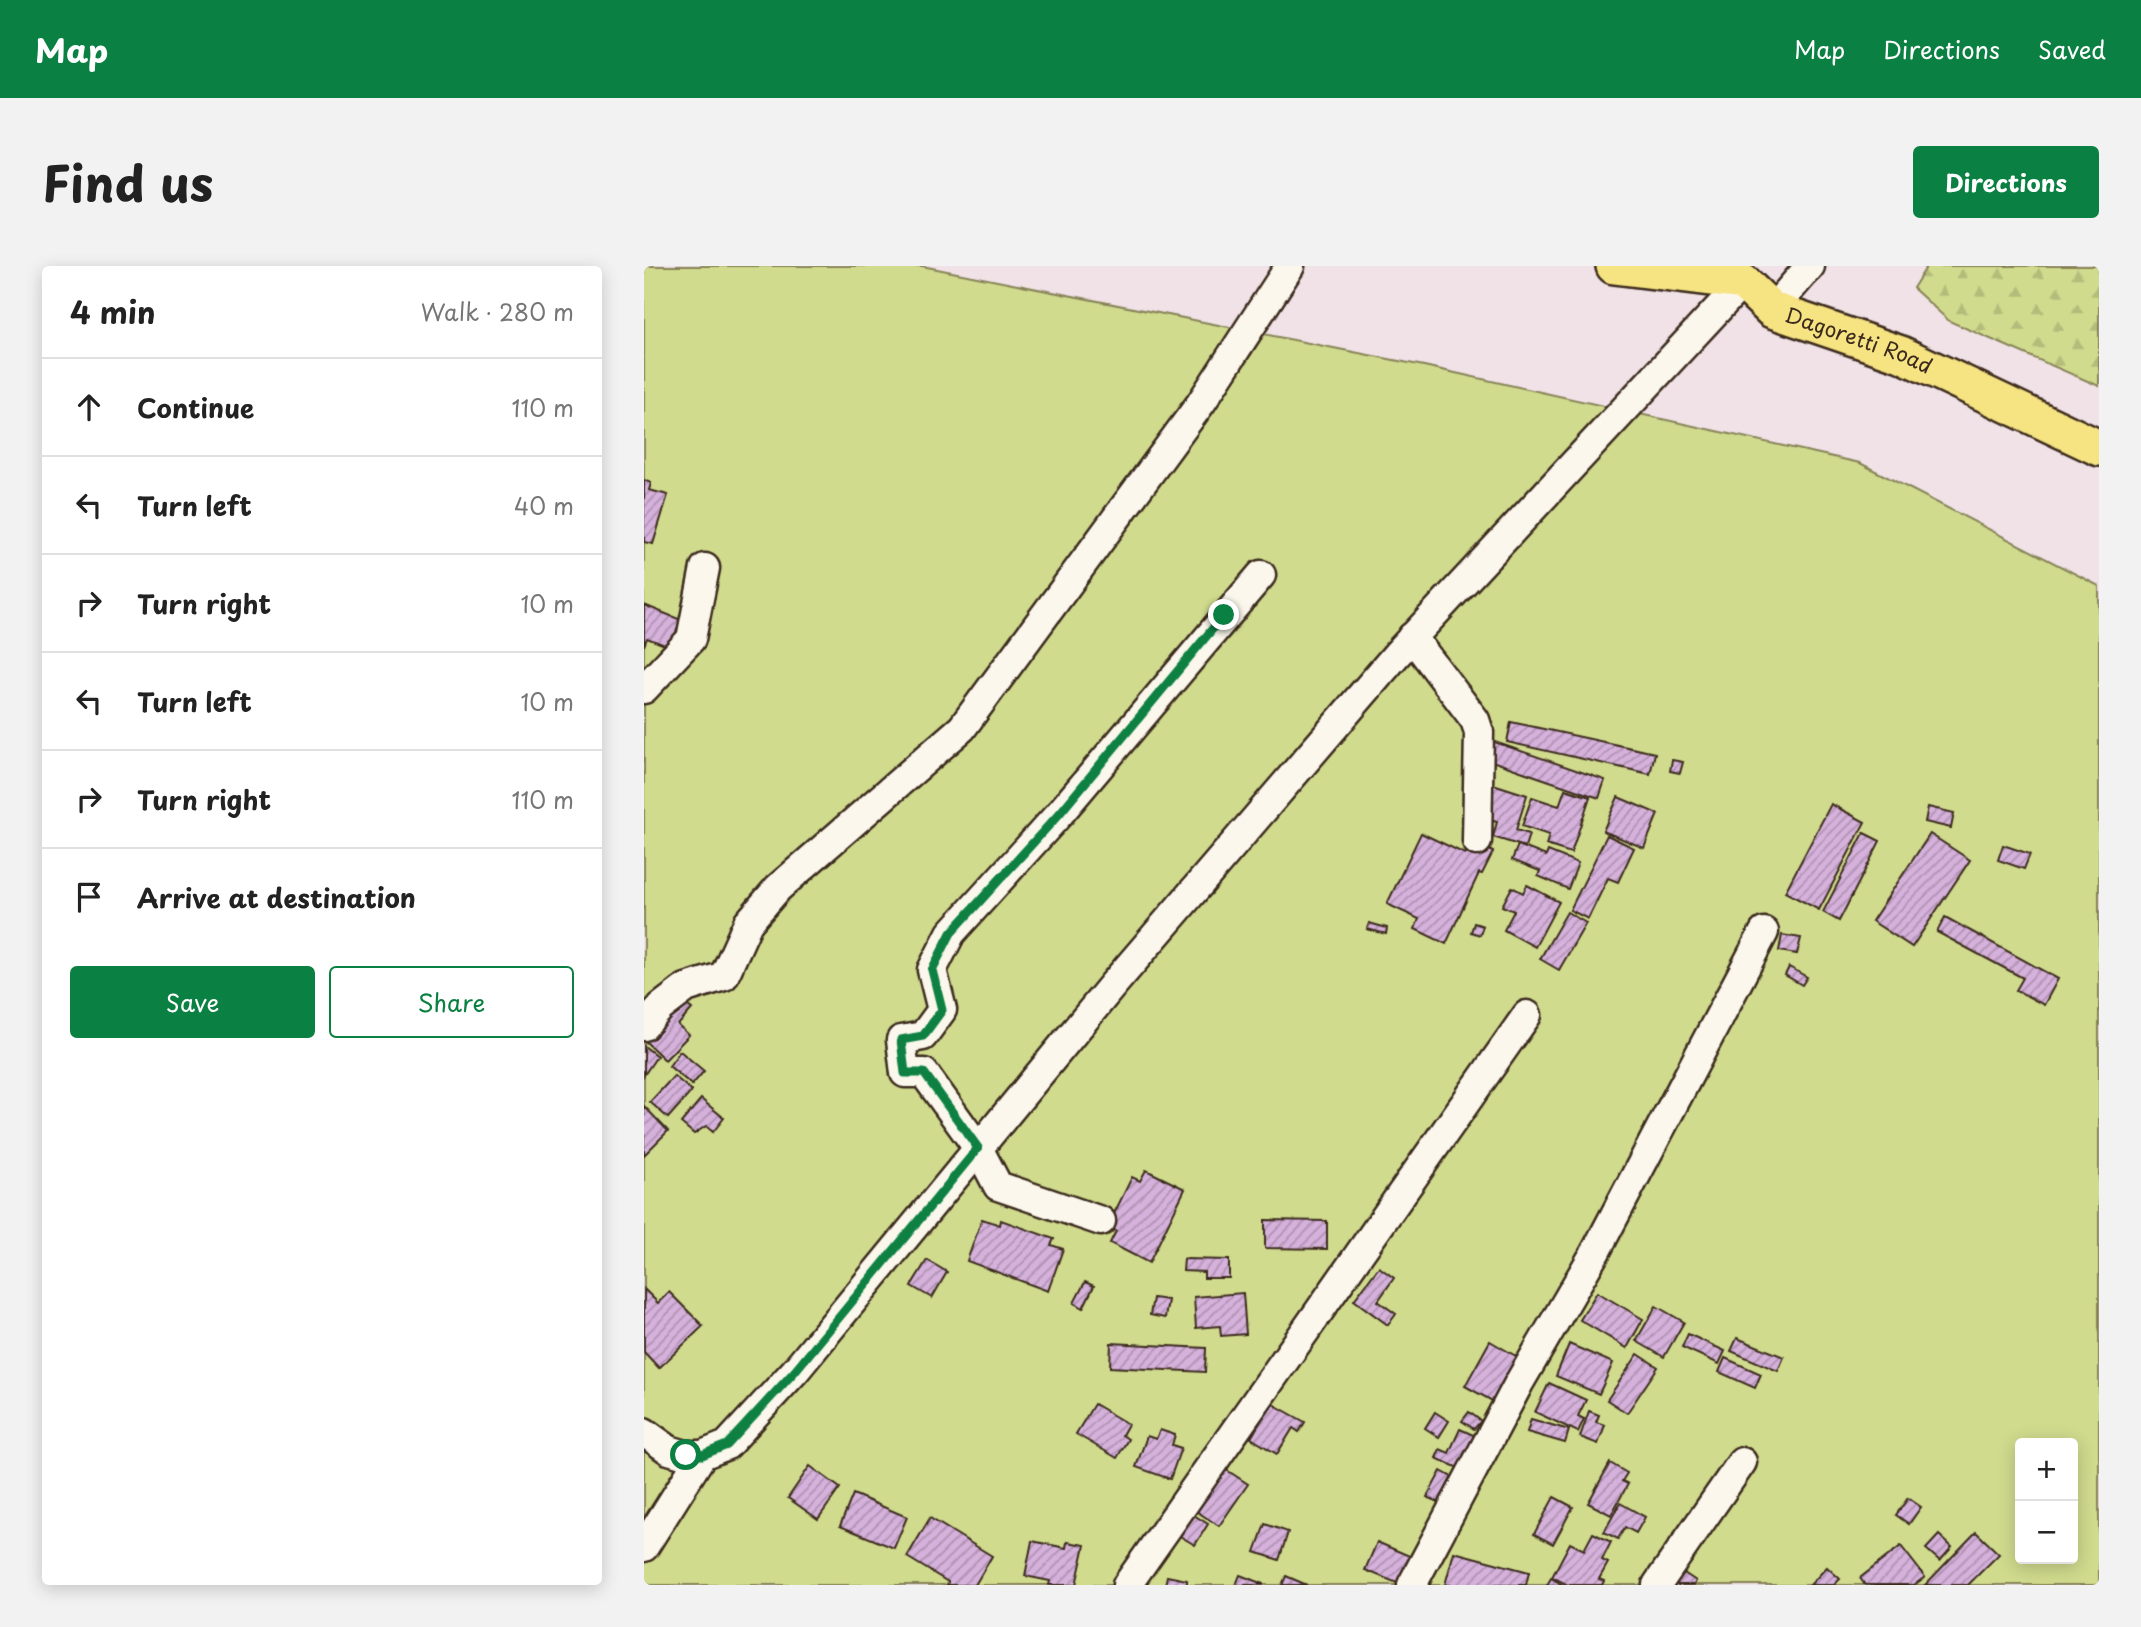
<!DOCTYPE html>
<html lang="en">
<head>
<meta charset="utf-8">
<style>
  :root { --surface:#fff; --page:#f2f2f2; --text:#222; --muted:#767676; --line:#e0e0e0; --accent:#0b8043 }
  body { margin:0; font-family:"Playpen Sans",sans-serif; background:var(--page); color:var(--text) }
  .controls { position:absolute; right:21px; bottom:21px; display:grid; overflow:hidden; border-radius:7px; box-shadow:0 4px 18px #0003 }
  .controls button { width:63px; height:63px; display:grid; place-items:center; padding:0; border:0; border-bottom:2px solid var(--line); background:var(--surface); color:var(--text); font:35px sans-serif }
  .stop { position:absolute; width:21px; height:21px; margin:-16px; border:5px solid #0b8043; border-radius:50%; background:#fff }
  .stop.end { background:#0b8043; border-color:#fff; box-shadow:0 2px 7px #0008 }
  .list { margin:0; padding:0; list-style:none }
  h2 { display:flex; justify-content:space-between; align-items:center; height:91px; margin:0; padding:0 28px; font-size:30px }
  h2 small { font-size:23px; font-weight:400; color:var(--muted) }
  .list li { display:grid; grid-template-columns:46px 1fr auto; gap:21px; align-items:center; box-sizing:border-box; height:98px; padding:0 28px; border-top:2px solid var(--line) }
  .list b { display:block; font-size:26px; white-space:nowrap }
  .list em { font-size:23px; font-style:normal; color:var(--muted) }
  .actions { display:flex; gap:14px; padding:21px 28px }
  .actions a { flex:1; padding:16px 0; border:2px solid var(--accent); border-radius:7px; text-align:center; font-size:24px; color:var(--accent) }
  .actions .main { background:var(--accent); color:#fff }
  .icon { flex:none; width:38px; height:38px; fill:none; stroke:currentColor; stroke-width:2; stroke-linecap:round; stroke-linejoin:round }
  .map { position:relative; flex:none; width:1455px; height:1319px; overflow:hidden; border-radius:7px }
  header { display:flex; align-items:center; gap:42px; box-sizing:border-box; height:98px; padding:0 35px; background:var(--accent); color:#fff }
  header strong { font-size:33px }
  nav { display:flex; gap:38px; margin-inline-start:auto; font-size:24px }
  .intro { display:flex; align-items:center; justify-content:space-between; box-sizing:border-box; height:168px; padding:0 42px }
  h1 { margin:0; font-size:49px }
  .button { padding:18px 32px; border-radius:7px; background:var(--accent); color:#fff; font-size:24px; font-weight:700 }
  main { display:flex; gap:42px; padding:0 42px }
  aside { flex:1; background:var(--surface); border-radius:7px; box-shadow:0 4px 18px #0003 }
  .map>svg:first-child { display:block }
</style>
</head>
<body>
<header>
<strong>Map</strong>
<nav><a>Map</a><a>Directions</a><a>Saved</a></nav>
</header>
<div class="intro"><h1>Find us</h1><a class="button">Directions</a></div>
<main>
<aside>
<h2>4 min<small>Walk · 280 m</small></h2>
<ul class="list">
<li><svg class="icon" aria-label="ahead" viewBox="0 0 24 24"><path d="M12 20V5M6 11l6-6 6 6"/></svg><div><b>Continue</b></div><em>110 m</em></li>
<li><svg class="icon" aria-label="left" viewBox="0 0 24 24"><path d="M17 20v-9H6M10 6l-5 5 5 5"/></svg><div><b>Turn left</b></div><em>40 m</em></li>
<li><svg class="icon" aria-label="right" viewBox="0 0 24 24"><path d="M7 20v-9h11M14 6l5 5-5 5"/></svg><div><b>Turn right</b></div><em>10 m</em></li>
<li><svg class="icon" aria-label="left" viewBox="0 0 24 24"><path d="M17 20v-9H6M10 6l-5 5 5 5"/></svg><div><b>Turn left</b></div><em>10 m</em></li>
<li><svg class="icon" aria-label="right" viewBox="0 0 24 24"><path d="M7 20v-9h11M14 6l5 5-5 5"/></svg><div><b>Turn right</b></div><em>110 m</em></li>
<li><svg class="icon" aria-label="arrive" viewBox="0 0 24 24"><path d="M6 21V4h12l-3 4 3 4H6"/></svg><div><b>Arrive at destination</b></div></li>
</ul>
<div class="actions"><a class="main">Save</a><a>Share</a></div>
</aside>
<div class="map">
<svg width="1455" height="1319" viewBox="0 0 1455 1319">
  <defs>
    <pattern id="forest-firs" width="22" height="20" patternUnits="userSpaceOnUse" patternTransform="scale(1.75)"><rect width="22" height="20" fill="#d0db8e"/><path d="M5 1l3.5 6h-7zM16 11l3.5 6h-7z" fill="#b4bc7a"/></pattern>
    <pattern id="building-hatch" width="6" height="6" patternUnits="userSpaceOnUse" patternTransform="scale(1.75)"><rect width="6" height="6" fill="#d5b1db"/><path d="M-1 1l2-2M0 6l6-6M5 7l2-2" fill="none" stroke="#ae90b1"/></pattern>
  </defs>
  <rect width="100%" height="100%" fill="#f0e2e7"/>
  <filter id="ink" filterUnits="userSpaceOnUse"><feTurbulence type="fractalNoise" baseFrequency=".0143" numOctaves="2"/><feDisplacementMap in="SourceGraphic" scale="14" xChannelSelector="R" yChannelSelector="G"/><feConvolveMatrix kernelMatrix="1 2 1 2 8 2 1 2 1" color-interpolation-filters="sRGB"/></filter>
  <g filter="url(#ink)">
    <polygon fill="url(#forest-firs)" stroke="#868256" stroke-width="2" points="1283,0 1455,0 1455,120 1305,55 1269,22"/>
    <path fill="#d0db8e" stroke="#868256" stroke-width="2" fill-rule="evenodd" d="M 0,0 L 278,0 L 780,100 L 1216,197 L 1455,320 L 1455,1319 L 0,1319 ZM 1376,1177 L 1429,1177 L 1429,1293 L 1376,1293 Z"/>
    <g fill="url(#building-hatch)" stroke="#3b2a1e" stroke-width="2">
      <polygon points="0,214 7,217 5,224 24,229 9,278 0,276"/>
      <polygon points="0,339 37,354 26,381 3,372 0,380"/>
      <polygon points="867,456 1011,487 1006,508 863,476"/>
      <polygon points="845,474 961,514 955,532 839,492"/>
      <polygon points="1028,494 1039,496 1036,507 1026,505"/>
      <polygon points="849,518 883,529 872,564 885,568 881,581 849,571 853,556 838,552"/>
      <polygon points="921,523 946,531 927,587 902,579 905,569 878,560 888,531 915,540"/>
      <polygon points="974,531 1014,548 1000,582 959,565"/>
      <polygon points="1187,538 1221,556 1175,644 1141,626"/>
      <polygon points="1284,541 1310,547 1307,562 1281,556"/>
      <polygon points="777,567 821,588 827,576 849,586 838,608 835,607 802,678 771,663 775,653 743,638"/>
      <polygon points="1220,567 1236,575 1195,655 1179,646"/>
      <polygon points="1286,568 1326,594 1268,681 1228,655"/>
      <polygon points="963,569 990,582 974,616 964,612 944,653 926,644"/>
      <polygon points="874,579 902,590 904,585 934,597 924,623 894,610 896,605 868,594"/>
      <polygon points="1359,579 1386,588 1380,603 1354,594"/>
      <polygon points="883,619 915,636 891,681 860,664 870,645 858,640 868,621 879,627"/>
      <polygon points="923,646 942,657 915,704 896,693"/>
      <polygon points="1301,651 1414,713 1400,739 1372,724 1379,712 1293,666"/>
      <polygon points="725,657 743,662 742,668 723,663"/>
      <polygon points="830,657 839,660 836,669 827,666"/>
      <polygon points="1138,669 1157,672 1153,688 1135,685"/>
      <polygon points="1145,701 1163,711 1158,719 1141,709"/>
      <polygon points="37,734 48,743 34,759 45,769 21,794 0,774"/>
      <polygon points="0,780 13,790 0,809"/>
      <polygon points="36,785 60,805 48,819 25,800"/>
      <polygon points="30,810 48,825 24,852 6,836"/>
      <polygon points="57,833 80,852 69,866 62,860 50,868 37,857"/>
      <polygon points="0,840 24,865 0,889"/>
      <polygon points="502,904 541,923 505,997 466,977 472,965 464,960 488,911 496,915"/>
      <polygon points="338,953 356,959 357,954 410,973 407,979 419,983 404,1025 323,995"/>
      <polygon points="621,954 683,955 683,983 621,982"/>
      <polygon points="540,993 585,994 585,1012 560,1012 560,1006 539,1005"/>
      <polygon points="283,994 303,1006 288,1032 267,1020"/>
      <polygon points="735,1001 750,1012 734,1035 752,1048 744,1059 710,1034"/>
      <polygon points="441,1016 450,1020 439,1042 430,1037"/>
      <polygon points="0,1023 14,1037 25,1026 59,1060 15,1102 0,1086"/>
      <polygon points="953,1026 999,1053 983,1082 936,1054"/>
      <polygon points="599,1027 602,1068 577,1070 576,1060 552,1062 550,1031"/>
      <polygon points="509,1032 524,1034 521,1052 506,1049"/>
      <polygon points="1012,1040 1040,1056 1020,1091 992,1075"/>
      <polygon points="1044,1068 1081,1085 1075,1098 1038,1081"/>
      <polygon points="1093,1072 1140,1091 1134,1105 1087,1085"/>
      <polygon points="846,1075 877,1093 852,1137 821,1120"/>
      <polygon points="467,1077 562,1082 561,1106 466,1101"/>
      <polygon points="925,1078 969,1097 955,1128 912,1110"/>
      <polygon points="994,1088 1014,1101 983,1147 963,1134"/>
      <polygon points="1081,1092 1117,1108 1111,1122 1075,1106"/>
      <polygon points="905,1117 942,1134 934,1150 940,1153 934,1166 891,1146"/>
      <polygon points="627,1137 661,1156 655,1166 649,1162 633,1188 607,1172"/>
      <polygon points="450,1138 484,1158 478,1169 484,1173 473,1192 432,1168"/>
      <polygon points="945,1145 955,1149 952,1156 961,1159 954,1178 936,1171"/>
      <polygon points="791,1146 805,1155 795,1171 781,1162"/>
      <polygon points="825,1146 837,1155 830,1163 818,1155"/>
      <polygon points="887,1153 925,1164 921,1177 883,1166"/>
      <polygon points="816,1163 838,1173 823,1206 792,1192 796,1183 805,1187"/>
      <polygon points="516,1164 531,1169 528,1179 537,1182 526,1213 492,1201 503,1170 512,1173"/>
      <polygon points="966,1197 983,1207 978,1215 984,1218 967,1249 944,1237"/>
      <polygon points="575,1199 604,1218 575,1260 546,1241"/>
      <polygon points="166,1200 196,1222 174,1253 144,1232"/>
      <polygon points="797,1205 815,1215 801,1240 783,1231"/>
      <polygon points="209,1228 263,1251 250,1282 196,1260"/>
      <polygon points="910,1231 929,1241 909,1278 890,1268"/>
      <polygon points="1264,1232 1277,1241 1265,1258 1252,1249"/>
      <polygon points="976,1237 1001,1251 992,1267 981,1261 974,1273 960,1266"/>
      <polygon points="542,1244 564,1258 551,1279 529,1266"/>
      <polygon points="286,1252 348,1290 331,1319 303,1319 304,1316 263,1291"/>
      <polygon points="621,1258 644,1266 635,1294 611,1286"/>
      <polygon points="1332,1266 1355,1288 1324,1319 1281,1319"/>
      <polygon points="949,1267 967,1276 958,1294 964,1297 955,1313 960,1315 958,1319 924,1319 908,1311 926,1277 940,1284"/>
      <polygon points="1295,1269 1308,1281 1296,1295 1282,1283"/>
      <polygon points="388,1275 422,1282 423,1276 441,1279 432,1319 405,1319 406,1315 381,1310"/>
      <polygon points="733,1276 770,1292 758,1319 721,1304"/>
      <polygon points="1257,1280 1281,1311 1270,1319 1221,1319 1216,1312"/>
      <polygon points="810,1286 885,1306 882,1319 801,1319"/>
      <polygon points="1031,1301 1052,1315 1050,1319 1019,1319"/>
      <polygon points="1183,1301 1196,1313 1190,1319 1166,1319"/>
      <polygon points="596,1309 619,1318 619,1319 592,1319"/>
      <polygon points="523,1310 543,1314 543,1319 521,1319"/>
      <polygon points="642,1310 663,1319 638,1319"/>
      <polygon points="907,1312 919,1319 903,1319"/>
    </g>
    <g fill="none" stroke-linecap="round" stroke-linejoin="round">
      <g stroke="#3b2a1e" stroke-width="33">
        <g id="minor">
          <polyline points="1128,44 1166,0"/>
          <polyline points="768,371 831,454 835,466 833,575"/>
          <polyline points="0,423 47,373 61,302"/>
          <polyline points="0,760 17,741 42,722 80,710 104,657 134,622 318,462 557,137 646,0"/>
          <polyline points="457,955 354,920 334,882 280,807 261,807 257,774 279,770 298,744 288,704 307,667 416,547 617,309"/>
          <polyline points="0,1166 25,1184 42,1189 58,1189 83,1179 151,1105 468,720 753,388 1099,16"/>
          <polyline points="0,1281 58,1189"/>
          <polyline points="483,1319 883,749"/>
          <polyline points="768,1319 875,1117 952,985 1120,666"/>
          <polyline points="1013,1319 1098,1196"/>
        </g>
      </g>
      <g stroke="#3b2a1e" stroke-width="40">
        <g id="major">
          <path id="s1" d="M 970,0 L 1099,16 L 1128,44 L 1257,88 L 1455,182"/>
        </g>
      </g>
      <use href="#minor" stroke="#fbf7ec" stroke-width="28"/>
      <use href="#major" stroke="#f6e381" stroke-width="35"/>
    </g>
  </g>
  <g fill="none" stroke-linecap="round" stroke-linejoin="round" filter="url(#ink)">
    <polyline stroke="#0b8043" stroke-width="9" points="42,1189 58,1189 83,1179 151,1105 334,882 280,807 261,807 257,774 279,770 298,744 288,704 307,667 416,547 580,349"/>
  </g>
  <g text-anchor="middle" stroke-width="5" stroke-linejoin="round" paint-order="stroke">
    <g font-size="21" fill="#3b2a1e" stroke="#fbf7ec">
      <text dy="7" stroke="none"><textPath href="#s1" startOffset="262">Dagoretti Road</textPath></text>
    </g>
  </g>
</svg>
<div class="controls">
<button>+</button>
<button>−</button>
</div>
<div class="stop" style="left:42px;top:1189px"></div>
<div class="stop end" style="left:580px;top:349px"></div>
</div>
</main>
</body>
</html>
